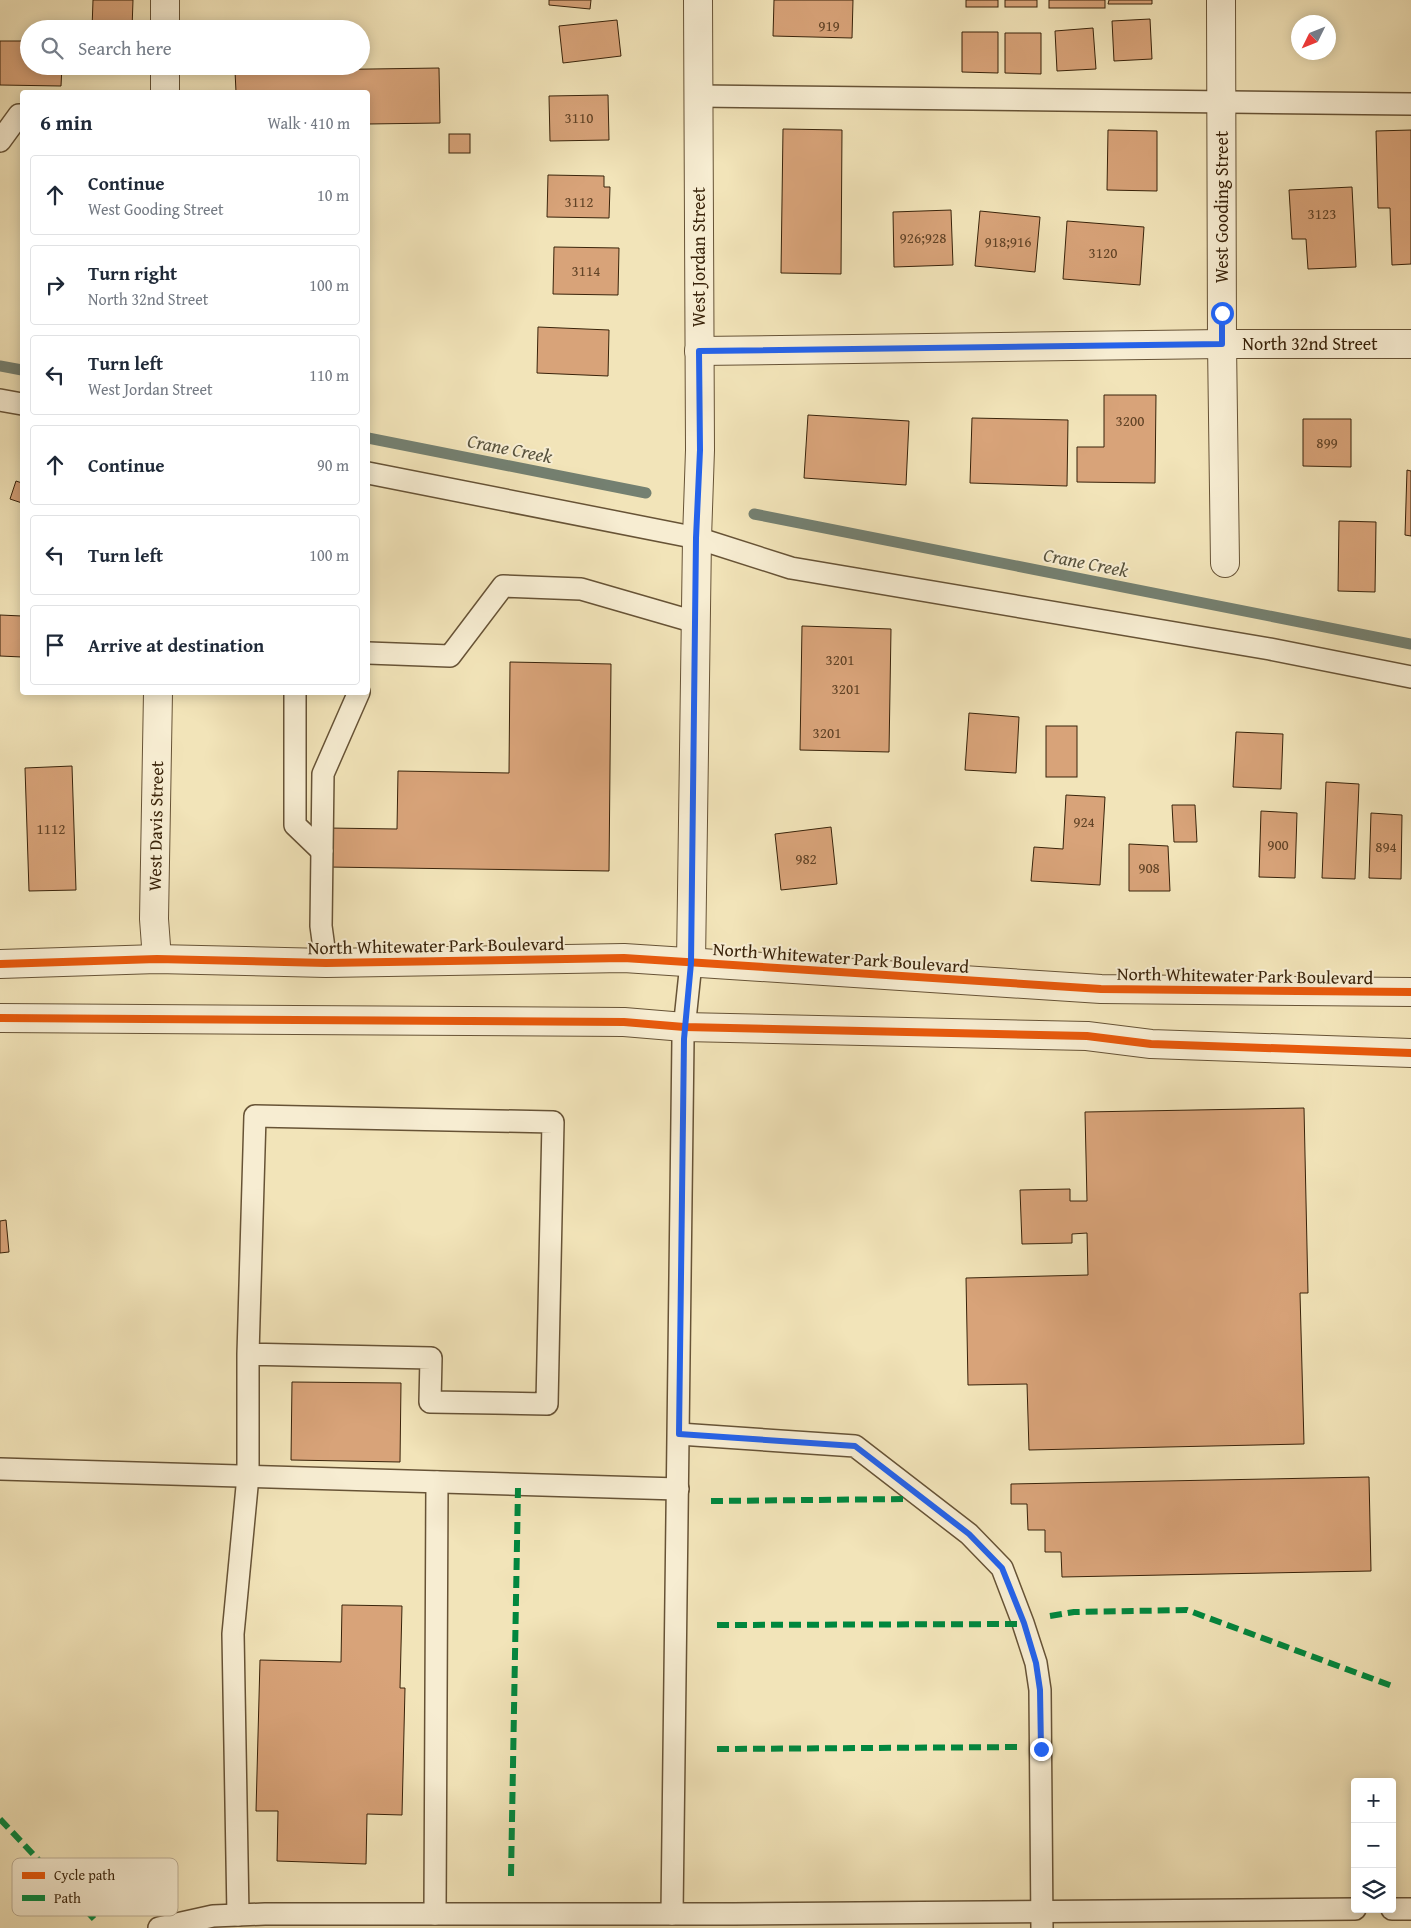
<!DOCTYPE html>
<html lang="en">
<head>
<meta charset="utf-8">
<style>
  :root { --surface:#fff; --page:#f2f2f3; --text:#1f2937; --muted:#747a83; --line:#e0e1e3 }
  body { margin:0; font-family:"Gentium Book Plus",serif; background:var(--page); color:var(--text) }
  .controls { position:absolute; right:15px; bottom:15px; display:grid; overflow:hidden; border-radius:5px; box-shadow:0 2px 12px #0003 }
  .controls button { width:45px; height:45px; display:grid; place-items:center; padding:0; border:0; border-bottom:1px solid var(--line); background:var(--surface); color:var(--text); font:25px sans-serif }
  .compass { position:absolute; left:1291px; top:15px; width:45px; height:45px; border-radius:50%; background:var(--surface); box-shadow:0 2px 12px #0003; rotate:227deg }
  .stop { position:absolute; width:15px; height:15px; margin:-11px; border:4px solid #2563eb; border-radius:50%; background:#fff }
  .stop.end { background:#2563eb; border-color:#fff; box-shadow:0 1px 5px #0008 }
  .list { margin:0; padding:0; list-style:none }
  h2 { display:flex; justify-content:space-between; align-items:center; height:65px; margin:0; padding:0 20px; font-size:21px }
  h2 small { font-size:16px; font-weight:400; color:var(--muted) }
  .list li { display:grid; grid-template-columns:32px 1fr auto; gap:15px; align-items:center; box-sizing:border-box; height:80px; margin:0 10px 10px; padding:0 10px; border:1px solid var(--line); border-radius:5px }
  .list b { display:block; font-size:19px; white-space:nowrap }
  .list p { margin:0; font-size:16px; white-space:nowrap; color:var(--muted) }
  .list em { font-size:16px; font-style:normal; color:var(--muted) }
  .icon { flex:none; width:28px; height:28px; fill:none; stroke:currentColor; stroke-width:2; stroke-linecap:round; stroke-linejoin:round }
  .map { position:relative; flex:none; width:1411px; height:1928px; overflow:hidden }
  .search { position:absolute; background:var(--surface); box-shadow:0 2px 12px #0003; left:20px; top:20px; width:350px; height:55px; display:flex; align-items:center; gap:12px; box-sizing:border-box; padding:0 18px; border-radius:28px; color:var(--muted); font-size:19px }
  .panel { position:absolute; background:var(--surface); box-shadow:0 2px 12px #0003; left:20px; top:90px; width:350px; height:605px; border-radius:5px }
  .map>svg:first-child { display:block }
</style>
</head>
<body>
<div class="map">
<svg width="1411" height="1928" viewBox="0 0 1411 1928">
  <rect width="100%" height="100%" fill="#f2e4b9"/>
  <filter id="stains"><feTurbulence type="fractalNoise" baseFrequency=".004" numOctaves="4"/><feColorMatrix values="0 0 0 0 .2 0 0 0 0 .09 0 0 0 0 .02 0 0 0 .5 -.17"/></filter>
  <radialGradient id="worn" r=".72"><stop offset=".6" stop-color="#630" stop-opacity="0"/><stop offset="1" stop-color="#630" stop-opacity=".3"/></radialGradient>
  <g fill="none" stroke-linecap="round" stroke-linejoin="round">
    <g stroke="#748071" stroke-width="11">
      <polyline points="0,366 22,370"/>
      <polyline points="368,438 646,493"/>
      <polyline points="754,514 1411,644"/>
    </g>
  </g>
  <g fill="#d8a379" stroke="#39230a">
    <polygon points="93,0 133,0 132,29 92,29"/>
    <polygon points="549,0 591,0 590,9 549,5"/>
    <polygon points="774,0 853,0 852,38 773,36"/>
    <rect x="966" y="0" width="32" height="7"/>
    <rect x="1005" y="0" width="32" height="7"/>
    <rect x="1049" y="0" width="56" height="8"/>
    <polygon points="1109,0 1152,0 1152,4 1108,4"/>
    <polygon points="1150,19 1152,59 1114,61 1112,21"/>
    <polygon points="617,20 621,56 563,63 559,26"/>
    <polygon points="1093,28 1096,69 1057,71 1055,31"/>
    <polygon points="962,32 998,32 998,73 962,72"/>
    <polygon points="1005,33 1041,33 1041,74 1005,73"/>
    <polygon points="0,41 29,41 29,66 62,66 61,86 0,85"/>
    <polygon points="439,68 440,123 368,124 368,92 236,92 235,71"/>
    <polygon points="608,95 609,140 550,141 549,96"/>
    <polygon points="783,129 842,130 841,274 781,273"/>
    <polygon points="1108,130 1157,131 1157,191 1107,190"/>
    <polygon points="1411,130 1411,264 1392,265 1390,208 1378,208 1376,131"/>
    <rect x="449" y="134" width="21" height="19"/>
    <polygon points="548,175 604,176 604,187 610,187 609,218 547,217"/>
    <polygon points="1352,187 1356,267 1308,269 1306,239 1292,239 1289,190"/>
    <polygon points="951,210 953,265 894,267 893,212"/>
    <polygon points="980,211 1040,217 1035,272 975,266"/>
    <polygon points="1067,221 1144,227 1140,285 1063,279"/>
    <polygon points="554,247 619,248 618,295 553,294"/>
    <polygon points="538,327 609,330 608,376 537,373"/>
    <polygon points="1104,395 1156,395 1155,483 1077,482 1077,447 1104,447"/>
    <polygon points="808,415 909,421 906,485 804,478"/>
    <polygon points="972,418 1068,420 1067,486 970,483"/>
    <polygon points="1303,419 1351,419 1351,467 1303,466"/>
    <polygon points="1407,470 1411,471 1411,536 1405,535"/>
    <polygon points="16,481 22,483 22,503 10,499"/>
    <polygon points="1339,521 1376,522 1375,592 1338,591"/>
    <polygon points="0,615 22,616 22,657 0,656"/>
    <polygon points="802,626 891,629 889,752 800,750"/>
    <polygon points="510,662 611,664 609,871 327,867 328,828 397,829 398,771 509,773"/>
    <polygon points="969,713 1019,717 1016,773 965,770"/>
    <rect x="1046" y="726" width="31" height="51"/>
    <polygon points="1236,732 1283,734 1281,789 1233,787"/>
    <polygon points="72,766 76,890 29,891 25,768"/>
    <polygon points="1326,782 1359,784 1355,879 1322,878"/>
    <polygon points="1066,795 1105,797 1100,885 1031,881 1034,847 1063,849"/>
    <polygon points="1172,805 1195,805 1197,842 1174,842"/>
    <polygon points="1261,811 1297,813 1295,878 1259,877"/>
    <polygon points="1371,813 1402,815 1401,879 1369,878"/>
    <polygon points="831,827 837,884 781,890 775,834"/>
    <polygon points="1129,844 1168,846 1170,891 1129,891"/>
    <polygon points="1304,1108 1308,1293 1300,1293 1304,1444 1029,1450 1027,1384 968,1385 966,1278 1088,1275 1087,1233 1072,1234 1072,1243 1022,1244 1020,1190 1070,1189 1070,1201 1087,1201 1085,1112"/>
    <polygon points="6,1220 9,1252 0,1253 0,1221"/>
    <polygon points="292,1382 401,1383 400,1462 291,1460"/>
    <polygon points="1369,1477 1371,1571 1062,1577 1061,1552 1045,1552 1045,1530 1028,1530 1027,1504 1011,1504 1011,1484"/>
    <polygon points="342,1605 402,1606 400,1688 405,1688 402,1815 367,1814 366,1864 277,1861 278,1811 256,1811 260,1660 341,1662"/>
  </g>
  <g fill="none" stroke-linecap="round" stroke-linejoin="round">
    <g stroke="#675336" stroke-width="24">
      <g id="service">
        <polyline points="698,96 1411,104"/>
        <polyline points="0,141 19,115 22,115"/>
        <polyline points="0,400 22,404"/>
        <polyline points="368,473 697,538 791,568 1270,649 1411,677"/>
        <polyline points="368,653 450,656 503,586 581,589 695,622"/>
        <polyline points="295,692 295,825 322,851"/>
        <polyline points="326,963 321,926 323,774 359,692"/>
        <polyline points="679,1434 855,1446 969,1534 1002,1568 1023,1623 1036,1663 1040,1690 1042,1928"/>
        <polyline points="0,1469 678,1489"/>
        <polyline points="1392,1909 1411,1909"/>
        <polyline points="435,1914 437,1482"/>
        <polyline points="672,1914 683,1039 691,963"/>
        <polyline points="238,1915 233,1634 248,1476 248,1354 255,1116 553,1122 547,1404 430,1402 431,1358 248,1354"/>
        <polyline points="159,1928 213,1916 265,1914 734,1914 1355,1909"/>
      </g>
    </g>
    <g stroke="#675336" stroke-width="30">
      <g id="minor">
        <polyline points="165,0 165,29"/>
        <polyline points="1221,0 1222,344 1225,563"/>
        <polyline points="165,66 165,92"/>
        <polyline points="699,351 1222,344 1411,344"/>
        <polyline points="157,959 154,919 158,692"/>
        <polyline points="691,963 697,538 700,450 698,0"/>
      </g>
    </g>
    <g stroke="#675336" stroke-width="30">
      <g id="tertiary">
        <polyline points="0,964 157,959 326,963 624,958 1101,989 1411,992"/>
        <polyline points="0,1018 624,1022 684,1027 1087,1036 1151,1044 1411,1053"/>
      </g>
    </g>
    <use href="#service" stroke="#f7edd2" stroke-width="21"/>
    <use href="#minor" stroke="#f7edd2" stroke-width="28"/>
    <use href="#tertiary" stroke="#f7edd2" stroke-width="28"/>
    <g stroke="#00873e" stroke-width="6" stroke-dasharray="12 6" stroke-linecap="butt">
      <polyline points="711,1501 905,1499"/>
      <polyline points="1050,1616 1074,1612 1187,1610 1392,1686"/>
      <polyline points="717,1625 1019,1624"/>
      <polyline points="717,1749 1022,1747"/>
      <polyline points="0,1819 94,1919"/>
      <polyline points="511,1876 518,1488"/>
    </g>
    <g stroke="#f7edd2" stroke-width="11">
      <g id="cycleway">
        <polyline points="0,964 157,959 326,963 624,958 1101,989 1411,992"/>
        <polyline points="0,1018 624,1022 684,1027 1087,1036 1151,1044 1411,1053"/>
      </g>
    </g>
    <use href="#cycleway" stroke="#e8590c" stroke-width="8"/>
  </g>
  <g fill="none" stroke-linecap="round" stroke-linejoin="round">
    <polyline stroke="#2563eb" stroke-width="6" points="1041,1749 1040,1690 1036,1663 1024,1623 1002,1568 969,1534 855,1446 679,1434 684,1039 691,963 696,538 700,450 699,351 1222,344 1222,313"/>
  </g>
  <g text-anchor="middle" stroke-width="4" stroke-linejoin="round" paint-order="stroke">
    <g font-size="15" fill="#614326">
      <text x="829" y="31">919</text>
      <text x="579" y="123">3110</text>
      <text x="579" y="207">3112</text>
      <text x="1322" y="219">3123</text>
      <text x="923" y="243">926;928</text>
      <text x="1008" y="247">918;916</text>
      <text x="1103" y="258">3120</text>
      <text x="586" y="276">3114</text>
      <text x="1130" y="426">3200</text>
      <text x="1327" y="448">899</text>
      <text x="840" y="665">3201</text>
      <text x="846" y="694">3201</text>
      <text x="827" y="738">3201</text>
      <text x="1084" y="827">924</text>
      <text x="51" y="834">1112</text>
      <text x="1278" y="850">900</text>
      <text x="1386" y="852">894</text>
      <text x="806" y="864">982</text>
      <text x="1149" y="873">908</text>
    </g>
    <g font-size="18" fill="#39230a" stroke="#f7edd2">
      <text transform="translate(1222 207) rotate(-90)" y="6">West Gooding Street</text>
      <text transform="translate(699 257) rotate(-90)" y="6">West Jordan Street</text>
      <text x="1310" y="350">North 32nd Street</text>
      <text transform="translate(156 826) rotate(-89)" y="6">West Davis Street</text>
      <text transform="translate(436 946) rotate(-1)" y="6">North Whitewater Park Boulevard</text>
      <text transform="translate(841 958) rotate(4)" y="6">North Whitewater Park Boulevard</text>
      <text transform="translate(1245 976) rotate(1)" y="6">North Whitewater Park Boulevard</text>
    </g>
    <g font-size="19" font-style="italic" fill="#57523d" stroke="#f7edd2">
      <text transform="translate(510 448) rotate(11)" y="7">Crane Creek</text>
      <text transform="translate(1086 562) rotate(11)" y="7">Crane Creek</text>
    </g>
  </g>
  <rect x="12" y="1858" width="166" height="58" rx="8" fill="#f7edd2" stroke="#beb096" stroke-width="1"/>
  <rect x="22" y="1872" width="23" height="7" fill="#e8590c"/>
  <rect x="22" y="1895" width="23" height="6" fill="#00873e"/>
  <g font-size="14" fill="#39230a">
    <text x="54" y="1880">Cycle path</text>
    <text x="54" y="1903">Path</text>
  </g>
  <rect width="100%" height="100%" filter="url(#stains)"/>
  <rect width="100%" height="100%" fill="url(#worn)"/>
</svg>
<div class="controls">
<button>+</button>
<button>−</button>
<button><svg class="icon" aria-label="layers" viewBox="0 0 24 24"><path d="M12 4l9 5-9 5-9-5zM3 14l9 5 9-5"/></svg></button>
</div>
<svg class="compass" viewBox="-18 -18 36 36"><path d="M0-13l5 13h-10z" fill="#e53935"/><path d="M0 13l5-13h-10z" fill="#747a83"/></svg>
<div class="stop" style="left:1222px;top:313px"></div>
<div class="stop end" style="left:1041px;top:1749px"></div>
<div class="search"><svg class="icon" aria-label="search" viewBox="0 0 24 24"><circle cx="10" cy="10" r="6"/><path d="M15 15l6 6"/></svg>Search here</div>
<section class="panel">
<h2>6 min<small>Walk · 410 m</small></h2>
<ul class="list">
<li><svg class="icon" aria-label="ahead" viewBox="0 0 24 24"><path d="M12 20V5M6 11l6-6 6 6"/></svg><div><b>Continue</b><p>West Gooding Street</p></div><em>10 m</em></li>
<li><svg class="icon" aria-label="right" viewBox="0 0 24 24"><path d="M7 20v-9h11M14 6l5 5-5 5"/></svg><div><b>Turn right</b><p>North 32nd Street</p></div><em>100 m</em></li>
<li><svg class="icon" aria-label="left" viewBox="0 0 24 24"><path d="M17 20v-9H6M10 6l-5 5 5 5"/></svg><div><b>Turn left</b><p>West Jordan Street</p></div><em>110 m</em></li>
<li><svg class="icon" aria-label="ahead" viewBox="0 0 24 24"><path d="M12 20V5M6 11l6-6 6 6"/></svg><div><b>Continue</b></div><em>90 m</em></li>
<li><svg class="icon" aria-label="left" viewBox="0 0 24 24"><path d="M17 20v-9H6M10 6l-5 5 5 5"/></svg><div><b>Turn left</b></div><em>100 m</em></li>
<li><svg class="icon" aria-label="arrive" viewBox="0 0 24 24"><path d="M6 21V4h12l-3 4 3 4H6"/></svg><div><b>Arrive at destination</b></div></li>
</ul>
</section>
</div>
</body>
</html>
